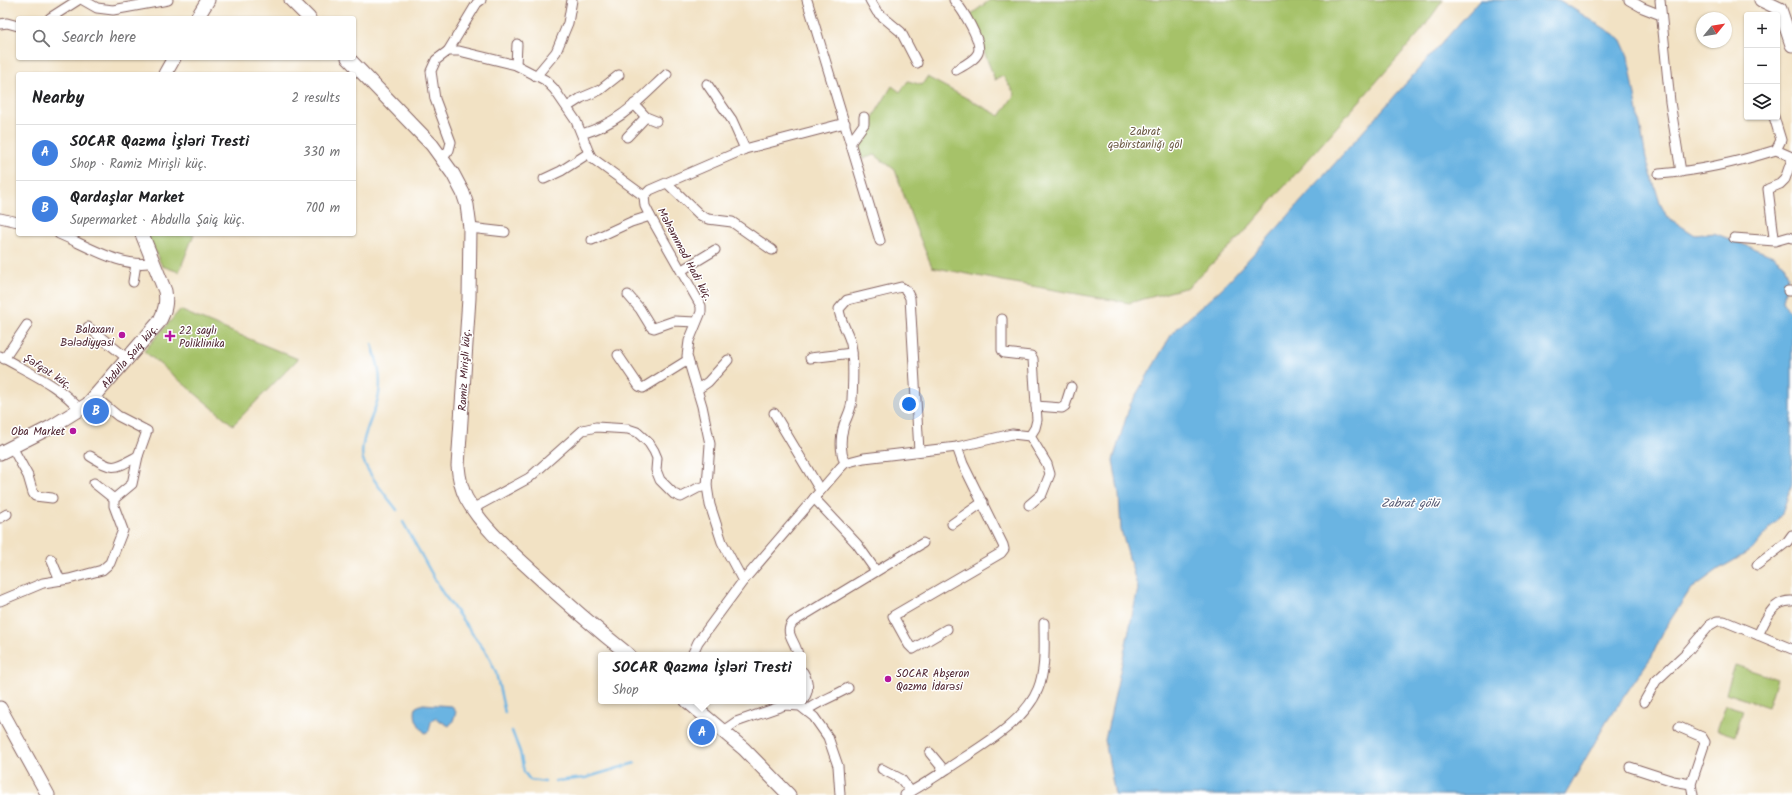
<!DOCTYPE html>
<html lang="en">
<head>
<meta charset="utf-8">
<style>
  :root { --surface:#fff; --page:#f6f6f6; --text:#202124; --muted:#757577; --line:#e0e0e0; --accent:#b5179e }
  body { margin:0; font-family:Kalam,sans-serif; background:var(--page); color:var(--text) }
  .controls { position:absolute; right:12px; top:12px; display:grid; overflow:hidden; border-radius:4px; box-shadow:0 1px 3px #0004 }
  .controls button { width:36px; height:36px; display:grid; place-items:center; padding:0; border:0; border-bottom:1px solid var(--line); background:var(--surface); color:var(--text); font:20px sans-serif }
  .compass { position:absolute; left:1696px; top:12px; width:36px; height:36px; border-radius:50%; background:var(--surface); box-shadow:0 1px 3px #0004; rotate:60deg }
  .you { position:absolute; left:909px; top:404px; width:14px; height:14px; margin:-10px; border:3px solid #fff; border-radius:50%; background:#1a73e8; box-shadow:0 0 0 6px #1a73e833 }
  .badge { display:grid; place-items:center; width:26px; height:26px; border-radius:50%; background:var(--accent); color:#fff; font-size:13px; font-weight:700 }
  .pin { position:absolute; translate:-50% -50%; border:2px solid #fff; box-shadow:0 1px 4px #0006 }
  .popup { position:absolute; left:598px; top:652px; width:208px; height:52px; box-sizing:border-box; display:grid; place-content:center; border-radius:4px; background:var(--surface); filter:drop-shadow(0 1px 3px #0005); font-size:13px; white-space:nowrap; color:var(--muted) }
  .popup b { font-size:15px; color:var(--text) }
  .popup::after { content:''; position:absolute; left:50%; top:100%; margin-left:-8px; border:8px solid transparent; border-top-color:var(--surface) }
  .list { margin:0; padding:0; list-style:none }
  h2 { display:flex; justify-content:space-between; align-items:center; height:52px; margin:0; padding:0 16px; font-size:17px }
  h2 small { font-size:13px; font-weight:400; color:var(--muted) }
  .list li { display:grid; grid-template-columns:26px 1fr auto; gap:12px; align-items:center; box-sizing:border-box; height:56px; padding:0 16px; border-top:1px solid var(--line) }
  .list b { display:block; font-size:15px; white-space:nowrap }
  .list p { margin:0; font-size:13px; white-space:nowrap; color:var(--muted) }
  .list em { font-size:13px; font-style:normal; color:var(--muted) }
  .icon { flex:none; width:22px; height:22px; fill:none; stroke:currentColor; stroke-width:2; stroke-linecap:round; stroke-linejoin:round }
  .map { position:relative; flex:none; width:1792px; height:795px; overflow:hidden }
  .search { position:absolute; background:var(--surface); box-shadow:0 1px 3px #0004; left:16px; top:16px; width:340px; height:44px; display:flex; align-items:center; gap:10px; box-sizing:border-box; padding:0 14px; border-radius:4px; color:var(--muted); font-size:15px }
  .panel { position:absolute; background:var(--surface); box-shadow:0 1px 3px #0004; left:16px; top:72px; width:340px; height:164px; border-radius:4px }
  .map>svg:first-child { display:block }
</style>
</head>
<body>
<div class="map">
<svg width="1792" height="795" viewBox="0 0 1792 795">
  <rect width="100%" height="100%" fill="#fff"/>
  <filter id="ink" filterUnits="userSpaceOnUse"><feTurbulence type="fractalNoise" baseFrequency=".025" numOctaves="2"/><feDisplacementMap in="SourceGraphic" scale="8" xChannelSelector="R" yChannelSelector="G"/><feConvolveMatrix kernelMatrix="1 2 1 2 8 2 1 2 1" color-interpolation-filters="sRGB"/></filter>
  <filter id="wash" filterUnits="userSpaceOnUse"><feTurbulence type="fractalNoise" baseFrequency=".012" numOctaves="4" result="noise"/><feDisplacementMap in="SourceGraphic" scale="16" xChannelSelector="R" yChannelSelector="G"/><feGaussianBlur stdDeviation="0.9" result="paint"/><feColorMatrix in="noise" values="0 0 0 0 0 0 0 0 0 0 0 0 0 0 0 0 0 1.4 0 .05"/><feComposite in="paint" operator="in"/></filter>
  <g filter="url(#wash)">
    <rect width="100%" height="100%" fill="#f2e2c4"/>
    <g fill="#a6c269" stroke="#78704a">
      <polygon points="990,0 1443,0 1422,30 1240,237 1188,287 1129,303 1003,281 932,267 914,224 895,170 875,155 862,159 856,145 892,86 900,92 908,81 922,85 927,77 1000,116 1015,94 1003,76 995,80 970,15"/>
      <polygon points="147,234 194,234 179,272 162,266"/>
      <polygon points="180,310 196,317 298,359 233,425 144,351"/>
      <polygon points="1735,665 1777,679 1768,707 1726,693"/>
      <polygon points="1726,705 1743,710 1735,736 1717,730"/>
    </g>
    <g fill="#6ab4e2" stroke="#5a6a86">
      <polygon points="1480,0 1559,0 1620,38 1628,56 1646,158 1660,203 1667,217 1695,235 1714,233 1773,256 1784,264 1788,277 1783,301 1792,317 1792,416 1791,422 1792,425 1792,483 1782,514 1752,550 1719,569 1690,590 1664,630 1652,656 1607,721 1565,795 1115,795 1105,740 1138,589 1121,530 1119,495 1113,460 1130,405 1173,332 1221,289 1280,225"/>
      <path d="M 423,704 L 452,706 L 456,712 L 453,721 L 449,726 L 435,718 L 431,722 L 429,731 L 425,733 C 418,725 413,718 416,707 Z"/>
    </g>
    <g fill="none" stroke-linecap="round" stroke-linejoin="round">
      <g stroke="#6ab4e2" stroke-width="2.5">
        <path d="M 372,344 C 377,361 382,376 379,394 C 376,413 356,444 364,462 C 371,479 386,495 397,510"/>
        <polyline points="403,522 442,592 488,655 496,673 505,713"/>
        <polyline points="512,731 520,752 524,772 530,780 545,782"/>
        <polyline points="555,781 585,778 635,763"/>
      </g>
    </g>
  </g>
  <g filter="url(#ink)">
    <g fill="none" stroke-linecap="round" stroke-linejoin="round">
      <g stroke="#856361" stroke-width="11">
        <g id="street">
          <polyline points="83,0 97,8 113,10 168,0"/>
          <polyline points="807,0 880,241"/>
          <polyline points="870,0 877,12 901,32 917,63"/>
          <path d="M 954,0 C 962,9 983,42 978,53 C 975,60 963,66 956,70"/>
          <polyline points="1629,0 1643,8 1661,15"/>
          <polyline points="1660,0 1670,102 1681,172"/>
          <polyline points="50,18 78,0"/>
          <polyline points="0,24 7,23 18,26"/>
          <polyline points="448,51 477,3 481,0"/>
          <polyline points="516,65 517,44"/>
          <polyline points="536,76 556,52 568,23 572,0"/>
          <polyline points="707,84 732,120 745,149"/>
          <polyline points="634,104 646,117 656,121"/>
          <polyline points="567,107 581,98 600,90 619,75"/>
          <polyline points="1774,117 1781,140 1776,150"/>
          <path d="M 582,134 C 621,122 638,101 667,74"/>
          <polyline points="627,137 646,117"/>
          <polyline points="851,142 864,124 864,117"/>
          <polyline points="442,159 449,150 451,142 435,99 431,71 436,60 448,51 459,51 516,65 545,80 554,89 576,121 589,153 592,158 644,196"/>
          <path d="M 1659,174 C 1699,171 1738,162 1776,150 L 1792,157"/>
          <polyline points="544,179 561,171 589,153"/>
          <polyline points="668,184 700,215 708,219 732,222 772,250"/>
          <polyline points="0,218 18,222"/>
          <polyline points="470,228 505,232"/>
          <path d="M 59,234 C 86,245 124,270 154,262"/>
          <polyline points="1774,237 1768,189 1780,184 1785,179 1792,159"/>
          <polyline points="1734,238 1775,241 1789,237 1792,238"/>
          <polyline points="592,240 631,222 650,216"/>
          <polyline points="682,270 715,250"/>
          <polyline points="133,282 136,264"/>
          <polyline points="1788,291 1792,291"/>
          <polyline points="628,295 640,309 651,327 654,328 674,321 696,322"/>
          <polyline points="88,327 128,359"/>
          <polyline points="618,355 639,386 643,388 688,360"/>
          <path d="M 0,356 C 27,372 60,385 80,410"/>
          <polyline points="810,358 852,353"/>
          <polyline points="4,359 27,325"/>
          <polyline points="698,389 708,382 728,360"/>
          <polyline points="1036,406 1062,408 1065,406 1071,387"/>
          <polyline points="774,413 820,490"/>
          <polyline points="12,447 28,476 33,493 35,496 52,498"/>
          <path d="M 90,456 C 114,471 114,469 138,456"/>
          <path d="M 845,463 C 840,451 840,438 844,425 C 847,416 852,409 852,399 C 853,381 854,361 851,344 C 848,331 840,322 839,309 L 847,300 L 901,287 L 906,290 L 910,298 L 919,451"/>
          <polyline points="94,483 114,499"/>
          <polyline points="814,498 857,544 876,571"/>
          <polyline points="1029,505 1042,494 1050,474 1047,464 1030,436"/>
          <polyline points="472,509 529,478 583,430 596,427 628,429 637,432 649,443 654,451 657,458 656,470 660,480 674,494 681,497 698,488 707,486"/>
          <polyline points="0,518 7,514"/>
          <polyline points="952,524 983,502"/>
          <polyline points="51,559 60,580"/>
          <polyline points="1757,565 1787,542 1792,535"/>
          <polyline points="743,581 840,468 845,463 864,458 957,447 1012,434 1030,436 1035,428 1037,420 1033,359 1031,356 1004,353 1002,350 1002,319"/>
          <polyline points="0,601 43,583 69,579 102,570 110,563 123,530 114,506 114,499 132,484 138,456 147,431 118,416 95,397"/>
          <polyline points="947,629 913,649 909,645 893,616 1001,553 1004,549 1003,545 963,464 957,447"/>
          <path d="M 1758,635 C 1766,620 1772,600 1792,601"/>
          <polyline points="692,655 698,642 743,581 722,542 710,505 707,486 710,444 702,406 687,356 689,341 701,312 701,306 650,216 645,206 644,196 650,190 745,149 845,123"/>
          <path d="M 798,655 C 796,641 783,633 793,622 L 923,543"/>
          <polyline points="1644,702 1656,681 1686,653 1710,625 1717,621 1724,621 1792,649"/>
          <path d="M 800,706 C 808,693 811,686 803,672"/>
          <path d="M 807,710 C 819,701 835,696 848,688"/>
          <polyline points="1679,727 1702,737 1705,742 1691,784 1693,795"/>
          <polyline points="723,731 736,722 785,705 800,706 814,717 828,737 838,766 840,795"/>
          <polyline points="930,753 944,770"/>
          <polyline points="1630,767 1673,781 1691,784"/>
          <polyline points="882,769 901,779 911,792"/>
          <path d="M 905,795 C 920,787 933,778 947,769 C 976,749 1024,724 1038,689 C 1046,669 1044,645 1044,623"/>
        </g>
      </g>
      <g stroke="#856361" stroke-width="15">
        <g id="secondary">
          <polyline points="291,0 309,18"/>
          <polyline points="1761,0 1780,9 1792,45"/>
          <polyline points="197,18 208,0"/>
          <path d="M 348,58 L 432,145 L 453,174 L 463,193 L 467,205 L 470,228 L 469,298 L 458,466 C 459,478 461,488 466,498 C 482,527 508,549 532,571 C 563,600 595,628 629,655"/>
          <polyline points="165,74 174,58"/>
          <path id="s1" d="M 0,453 L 51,427 L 88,404 L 159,322 C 165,311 167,303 165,291 L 142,234"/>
          <polyline points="687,701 744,749 789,795"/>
          <polyline points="0,708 48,795"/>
        </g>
      </g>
      <use href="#street" stroke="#fff" stroke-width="9"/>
      <use href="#secondary" stroke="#fff" stroke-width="13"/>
    </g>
  </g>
  <g fill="#b5179e" stroke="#fff" stroke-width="1.5">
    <circle cx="122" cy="335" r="4"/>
    <path d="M168 330h4v4h4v4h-4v4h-4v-4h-4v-4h4z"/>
    <circle cx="73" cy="431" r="4"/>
    <circle cx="888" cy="679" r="4"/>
  </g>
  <g text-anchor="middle" stroke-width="3" stroke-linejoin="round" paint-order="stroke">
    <g font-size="11" fill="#6a5841" stroke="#fff">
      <text x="1145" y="135">Zabrat<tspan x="1145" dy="13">qəbirstanlığı göl</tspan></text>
    </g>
    <g font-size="11" fill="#4a1f2b" stroke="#fff">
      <text transform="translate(685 254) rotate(62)" y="4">Məhəmməd Hadi küç.</text>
      <text dy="4" stroke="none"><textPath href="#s1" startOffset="164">Abdulla Şaiq küç.</textPath></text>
      <text transform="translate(464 370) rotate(-87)" y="4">Ramiz Mirişli küç.</text>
      <text transform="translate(48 371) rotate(33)" y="4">Şəfqət küç.</text>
    </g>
    <g font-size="11" fill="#4a1f2b" stroke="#fff" text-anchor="end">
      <text x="114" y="333">Balaxanı<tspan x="114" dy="13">Bələdiyyəsi</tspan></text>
      <text x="179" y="334" text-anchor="start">22 saylı<tspan x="179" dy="13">Poliklinika</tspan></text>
      <text x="65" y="435">Oba Market</text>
      <text x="896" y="677" text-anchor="start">SOCAR Abşeron<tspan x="896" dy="13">Qazma İdarəsi</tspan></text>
    </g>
    <g font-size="12" font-style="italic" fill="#575b74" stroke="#fff">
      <text x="1410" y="507">Zabrat gölü</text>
    </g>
  </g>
</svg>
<div class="controls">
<button>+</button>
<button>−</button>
<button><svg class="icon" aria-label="layers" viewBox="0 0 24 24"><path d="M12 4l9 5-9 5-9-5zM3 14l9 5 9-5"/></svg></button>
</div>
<svg class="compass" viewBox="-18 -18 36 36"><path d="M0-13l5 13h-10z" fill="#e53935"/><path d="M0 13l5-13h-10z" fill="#757577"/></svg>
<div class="you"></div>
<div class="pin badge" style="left:702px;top:732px;background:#3f7fe0">A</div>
<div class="popup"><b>SOCAR Qazma İşləri Tresti</b>Shop</div>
<div class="pin badge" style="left:96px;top:411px;background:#3f7fe0">B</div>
<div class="search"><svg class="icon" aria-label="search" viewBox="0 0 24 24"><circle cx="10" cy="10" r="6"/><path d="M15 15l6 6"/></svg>Search here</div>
<section class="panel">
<h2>Nearby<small>2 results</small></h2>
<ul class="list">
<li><span class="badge" style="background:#3f7fe0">A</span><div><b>SOCAR Qazma İşləri Tresti</b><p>Shop · Ramiz Mirişli küç.</p></div><em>330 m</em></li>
<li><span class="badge" style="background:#3f7fe0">B</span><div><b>Qardaşlar Market</b><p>Supermarket · Abdulla Şaiq küç.</p></div><em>700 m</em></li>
</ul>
</section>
</div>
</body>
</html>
